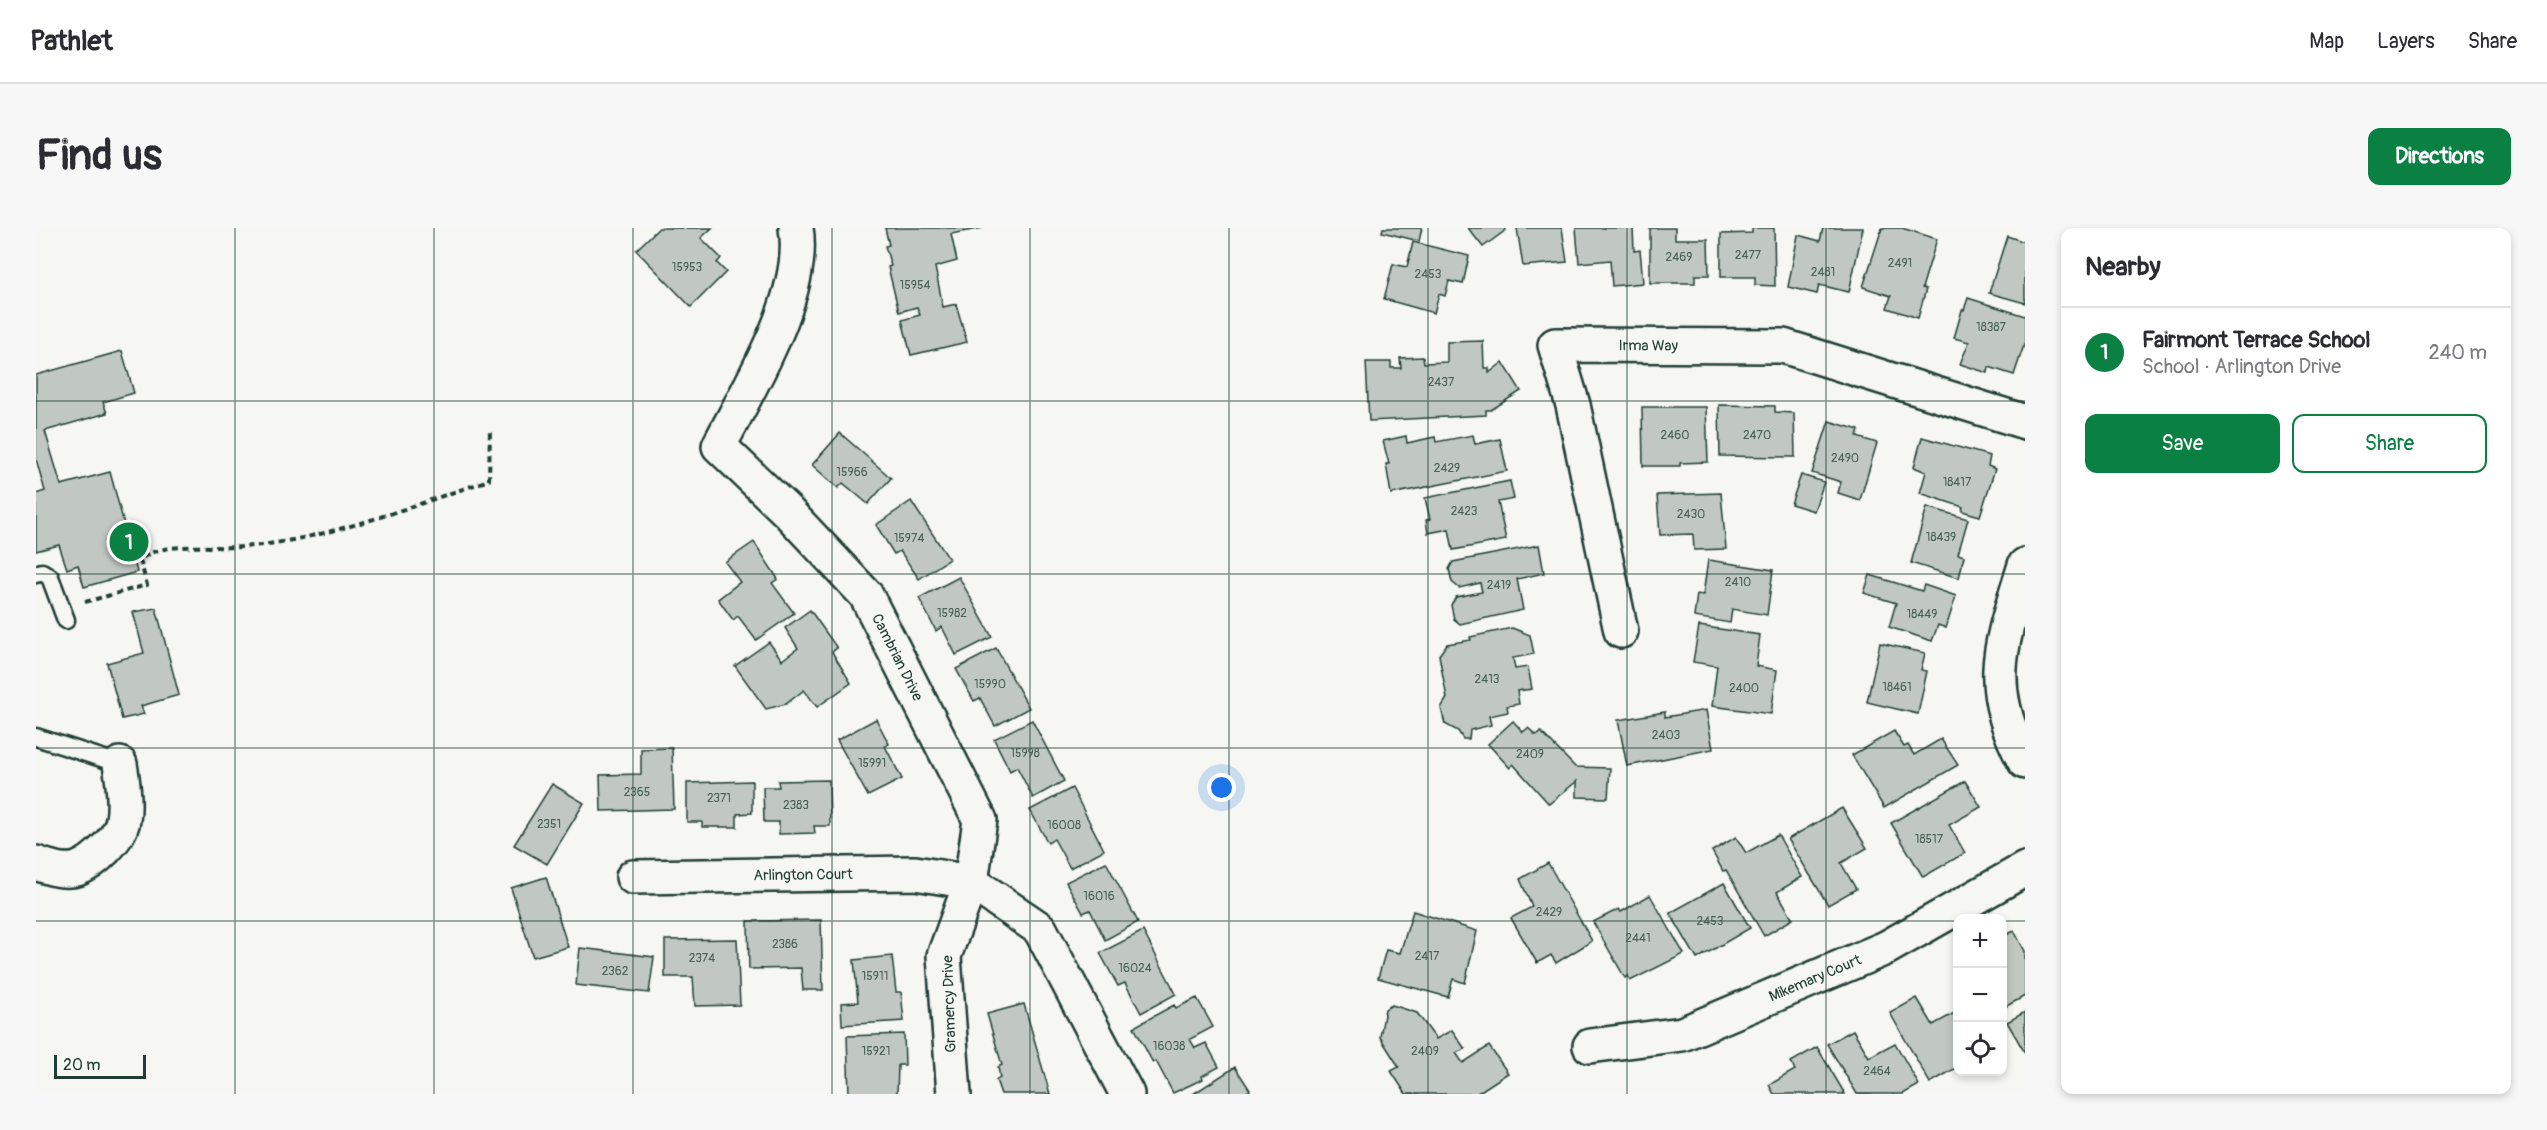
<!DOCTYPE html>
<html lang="en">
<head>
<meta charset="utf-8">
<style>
  :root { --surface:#fff; --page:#f7f7f7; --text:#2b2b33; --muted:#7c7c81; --line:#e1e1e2; --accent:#0b8043 }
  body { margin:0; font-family:Pangolin,sans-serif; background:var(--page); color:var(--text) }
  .controls { position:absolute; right:18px; bottom:18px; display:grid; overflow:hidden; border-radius:12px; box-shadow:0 3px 9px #0003 }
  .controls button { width:54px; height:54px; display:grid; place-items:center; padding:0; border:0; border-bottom:2px solid var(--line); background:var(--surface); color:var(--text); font:30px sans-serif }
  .scale { position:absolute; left:18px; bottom:15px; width:92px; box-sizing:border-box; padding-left:6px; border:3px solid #1f3d34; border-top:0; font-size:16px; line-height:21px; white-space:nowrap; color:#1f3d34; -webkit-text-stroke:4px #f6f6f2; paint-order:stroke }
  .you { position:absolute; left:1186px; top:560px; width:21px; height:21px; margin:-15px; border:4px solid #fff; border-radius:50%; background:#1a73e8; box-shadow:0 0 0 9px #1a73e833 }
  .badge { display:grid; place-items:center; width:39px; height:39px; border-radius:50%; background:var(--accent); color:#fff; font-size:20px; font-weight:700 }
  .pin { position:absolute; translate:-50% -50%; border:3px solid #fff; box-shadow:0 2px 6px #0006 }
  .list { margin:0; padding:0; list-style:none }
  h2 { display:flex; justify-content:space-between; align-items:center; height:78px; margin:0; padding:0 24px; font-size:26px }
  h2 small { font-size:20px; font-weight:400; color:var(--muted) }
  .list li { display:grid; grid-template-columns:39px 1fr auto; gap:18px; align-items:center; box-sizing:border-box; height:90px; padding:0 24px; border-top:2px solid var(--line) }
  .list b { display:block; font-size:22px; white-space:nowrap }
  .list p { margin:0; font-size:20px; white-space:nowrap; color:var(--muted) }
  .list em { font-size:20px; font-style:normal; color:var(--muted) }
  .actions { display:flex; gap:12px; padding:18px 24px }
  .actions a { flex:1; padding:14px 0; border:2px solid var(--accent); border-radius:12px; text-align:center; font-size:21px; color:var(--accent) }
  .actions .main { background:var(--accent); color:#fff }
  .icon { flex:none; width:33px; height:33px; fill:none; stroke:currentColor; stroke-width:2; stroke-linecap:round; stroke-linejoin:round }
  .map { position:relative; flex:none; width:1989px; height:866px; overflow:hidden; border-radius:12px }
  header { display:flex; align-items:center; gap:36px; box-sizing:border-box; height:84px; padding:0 30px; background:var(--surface); border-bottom:2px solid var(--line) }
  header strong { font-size:28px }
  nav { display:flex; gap:33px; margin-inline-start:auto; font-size:21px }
  .intro { display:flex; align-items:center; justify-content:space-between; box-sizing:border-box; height:144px; padding:0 36px }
  h1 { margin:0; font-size:42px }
  .button { padding:15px 27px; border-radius:12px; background:var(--accent); color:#fff; font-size:21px; font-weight:700 }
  main { display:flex; gap:36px; padding:0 36px }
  aside { flex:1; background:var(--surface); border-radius:12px; box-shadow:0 3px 9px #0003 }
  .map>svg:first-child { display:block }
</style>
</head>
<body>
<header>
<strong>Pathlet</strong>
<nav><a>Map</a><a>Layers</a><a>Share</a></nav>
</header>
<div class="intro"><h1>Find us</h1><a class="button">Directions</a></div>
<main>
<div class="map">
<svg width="1989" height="866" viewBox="0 0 1989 866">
  <rect width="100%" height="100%" fill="#f6f6f2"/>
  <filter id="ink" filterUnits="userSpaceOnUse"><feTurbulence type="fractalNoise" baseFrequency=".0167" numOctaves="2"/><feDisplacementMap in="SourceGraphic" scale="12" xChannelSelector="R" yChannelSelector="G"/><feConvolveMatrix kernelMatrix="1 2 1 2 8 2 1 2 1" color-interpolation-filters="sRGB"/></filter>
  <g filter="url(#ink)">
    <g fill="#c1c8c3" stroke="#1f3d34" stroke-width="1.5">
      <polygon points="623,0 676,0 665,10 685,30 681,35 690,44 655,79 600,22"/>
      <polygon points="849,0 947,0 915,6 921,33 899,39 907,79 920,76 931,114 875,127 866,92 884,87 881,79 863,84 852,39 855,38 849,18 853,17"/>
      <polygon points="1347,0 1386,0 1383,13 1346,4"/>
      <polygon points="1432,0 1469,0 1470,2 1447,19"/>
      <polygon points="1481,0 1526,0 1531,34 1487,38"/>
      <polygon points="1540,0 1597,0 1598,23 1604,22 1607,55 1576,58 1574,32 1543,35"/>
      <polygon points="1614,0 1639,0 1639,11 1672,11 1673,47 1659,47 1659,55 1614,55"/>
      <polygon points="1716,0 1738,0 1739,58 1719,57 1719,49 1685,49 1685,6 1716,5"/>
      <polygon points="1787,0 1827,0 1813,64 1783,57 1781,66 1752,59 1762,7 1784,13"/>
      <polygon points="1846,0 1866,0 1901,11 1886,60 1890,61 1882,90 1851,80 1855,68 1827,59"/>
      <polygon points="1971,8 1989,14 1989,75 1953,65"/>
      <polygon points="1377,14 1433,28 1427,56 1413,53 1409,68 1403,66 1398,85 1348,71 1357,36 1371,39"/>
      <polygon points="1932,70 1989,88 1989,114 1978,147 1953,139 1952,145 1924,136 1933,114 1918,110 1926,82 1928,82"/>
      <polygon points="1447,113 1448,140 1453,140 1453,145 1467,134 1485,163 1455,182 1450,182 1450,187 1333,193 1330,134 1355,134 1355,140 1365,140 1364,130 1387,129 1388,135 1411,134 1411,114"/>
      <polygon points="86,123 98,165 67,174 71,185 9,203 25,257 74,244 101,344 48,359 42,337 31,341 23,317 0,323 0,266 9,263 0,231 0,147"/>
      <polygon points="1683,177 1739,178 1739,184 1758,185 1759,229 1684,228"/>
      <polygon points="1606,179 1670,179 1672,234 1644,235 1644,238 1607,238"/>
      <polygon points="1793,193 1823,202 1821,209 1841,215 1824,272 1802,265 1805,254 1776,245"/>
      <polygon points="804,205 855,250 832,276 807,255 802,260 776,237"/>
      <polygon points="1437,207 1439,216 1464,211 1471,243 1355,266 1350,236 1353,236 1347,213 1370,208 1371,215 1399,209 1400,214"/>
      <polygon points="1886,209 1954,228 1952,238 1959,241 1944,288 1926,283 1927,279 1884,265 1890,244 1878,239"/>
      <polygon points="1765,247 1788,254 1778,283 1755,276"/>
      <polygon points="1474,253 1478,271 1462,274 1470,312 1417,322 1413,301 1392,305 1390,292 1394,291 1389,270"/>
      <polygon points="1685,265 1690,321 1658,322 1657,306 1624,307 1621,267"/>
      <polygon points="875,273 913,331 883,351 864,323 858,326 840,297"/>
      <polygon points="1891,279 1932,291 1922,326 1928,328 1923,350 1875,335"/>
      <polygon points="718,314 742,351 736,355 758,385 720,412 702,388 697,392 682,371 704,354 689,334"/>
      <polygon points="1503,317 1508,345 1481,351 1487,382 1424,396 1418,391 1415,377 1420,369 1446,364 1444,355 1423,360 1416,354 1413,341 1417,334"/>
      <polygon points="1672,332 1737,342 1731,387 1696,381 1694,395 1658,389 1661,366 1667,367"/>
      <polygon points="1834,347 1886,363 1888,357 1920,368 1910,400 1902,397 1896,413 1853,399 1860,375 1828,365"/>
      <polygon points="923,349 956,409 920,427 906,399 900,403 883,370"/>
      <polygon points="120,380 143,467 105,478 108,486 86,491 71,435 108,425 97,384"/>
      <polygon points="774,382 801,420 796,424 815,455 781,479 768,462 750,476 730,481 699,438 733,414 746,432 762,420 749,400"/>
      <polygon points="1663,398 1724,407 1720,438 1741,442 1735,486 1676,478 1681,438 1657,434"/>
      <polygon points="1476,400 1494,407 1498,426 1477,430 1479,441 1492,439 1496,461 1481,463 1483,476 1471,478 1472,484 1453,488 1455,497 1434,502 1433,511 1427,511 1422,503 1409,496 1405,480 1411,470 1403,427 1411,416 1435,412 1434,409"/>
      <polygon points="1844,415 1889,425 1885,442 1891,443 1882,486 1831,474"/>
      <polygon points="960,420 993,480 959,498 944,470 938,473 920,441"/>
      <polygon points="1670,482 1677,521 1591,538 1582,492 1629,484 1629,489"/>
      <polygon points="840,491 853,516 849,518 866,551 832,568 801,512"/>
      <polygon points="996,492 1028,553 997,570 981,539 974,543 958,511"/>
      <polygon points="1477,493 1487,504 1492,500 1500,507 1505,504 1539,539 1574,540 1572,570 1541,569 1541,553 1513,576 1477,536 1474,540 1452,516"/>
      <polygon points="1858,503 1868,519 1872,517 1878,527 1905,511 1922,537 1848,580 1816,527"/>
      <polygon points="636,520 638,581 565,583 564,547 605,546 605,521"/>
      <polygon points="793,552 794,598 778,598 779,605 743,606 743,594 728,594 727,559 743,559 742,553"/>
      <polygon points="716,553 716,585 701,586 701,599 666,599 666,594 651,594 651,555"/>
      <polygon points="1929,553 1945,579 1913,597 1929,625 1887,649 1855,595"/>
      <polygon points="516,556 548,575 511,636 478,617"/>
      <polygon points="1036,560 1068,622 1034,640 1018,611 1012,615 994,582"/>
      <polygon points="1806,580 1831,620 1805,635 1820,661 1792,677 1752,611"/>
      <polygon points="1742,607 1766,649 1741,664 1757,691 1728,708 1690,642 1687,643 1676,623 1700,609 1710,625"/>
      <polygon points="1070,634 1102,694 1069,712 1054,682 1047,685 1030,654"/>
      <polygon points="1512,635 1556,713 1520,735 1515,727 1501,735 1475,690 1496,679 1484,651"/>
      <polygon points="510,649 532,719 497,729 475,660"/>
      <polygon points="1688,655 1714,700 1661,731 1634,685"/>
      <polygon points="1614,667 1648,726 1594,753 1592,748 1589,750 1557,694 1583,681 1585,684"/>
      <polygon points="1377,683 1441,703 1429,755 1417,751 1412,769 1342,750 1350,722 1364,725"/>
      <polygon points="785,692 787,762 767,762 765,740 713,741 712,693"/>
      <polygon points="1107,703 1140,766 1105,785 1089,755 1082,758 1064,725"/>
      <polygon points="1978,703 1989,723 1989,768 1967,780 1966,709"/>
      <polygon points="701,711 704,777 659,778 657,749 629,749 629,712"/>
      <polygon points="544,720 618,729 613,765 540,757"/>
      <polygon points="856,728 860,764 865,764 868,793 806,797 805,775 822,774 818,732"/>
      <polygon points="1161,770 1177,799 1154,811 1159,820 1170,815 1183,839 1166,848 1167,851 1137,865 1120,833 1117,835 1098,799 1138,777 1140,780"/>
      <polygon points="1881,770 1897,797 1922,783 1922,839 1894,855 1854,785"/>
      <polygon points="988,776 1014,866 965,866 960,852 964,850 962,839 966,837 951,786"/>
      <polygon points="1356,777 1381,785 1400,811 1416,802 1429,821 1420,825 1427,835 1453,818 1472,845 1440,866 1370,866 1355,843 1363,839 1344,809 1349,781"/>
      <polygon points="1989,784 1989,825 1971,794"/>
      <polygon points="1817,802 1833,829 1859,815 1883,857 1867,866 1821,866 1791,816"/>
      <polygon points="868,806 869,837 862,837 861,866 813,866 811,808"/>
      <polygon points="1781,819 1809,866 1738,866 1733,857 1759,842 1755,834"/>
      <polygon points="1199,839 1214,862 1208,866 1157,866"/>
    </g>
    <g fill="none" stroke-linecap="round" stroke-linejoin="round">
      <g stroke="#1f3d34" stroke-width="21">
        <g id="lane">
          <polyline points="0,346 6,344 14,349 30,392"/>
          <polyline points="0,509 84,536"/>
        </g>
      </g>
      <g stroke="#1f3d34" stroke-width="38">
        <g id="street">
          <path id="s1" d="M 760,0 C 771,67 713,159 683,218 L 751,283 L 830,367 L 944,592 L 935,654 L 1004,701 L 1091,866"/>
          <path id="s2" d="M 1585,403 L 1537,177 L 1519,117 L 1747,118 L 1989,194"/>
          <path d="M 0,635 C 12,639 27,645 41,641 C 58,635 84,610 87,592 C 90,574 87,553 84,536"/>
          <path id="s3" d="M 597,649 L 879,645 L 935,654 L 908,728 L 918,866"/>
          <path id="s4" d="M 1554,818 L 1646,806 L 1850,720 L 1989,641"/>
        </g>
      </g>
      <g stroke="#1f3d34" stroke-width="38">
        <path id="secondary" d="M 1989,337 C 1965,416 1947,457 1989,534"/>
      </g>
      <path stroke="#1f3d34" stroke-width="4" stroke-dasharray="6 4.5" stroke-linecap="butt" d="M 49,374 L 111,357 L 104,332 C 124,312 178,321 206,319 C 291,312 373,279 453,252 L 454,200"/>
      <use href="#lane" stroke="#f6f6f2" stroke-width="16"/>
      <use href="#street" stroke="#f6f6f2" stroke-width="33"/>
      <use href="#secondary" stroke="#f6f6f2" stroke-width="33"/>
    </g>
  </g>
  <path fill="none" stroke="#1f3d34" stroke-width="1.5" stroke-opacity="0.55" d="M 199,0 L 199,866M 398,0 L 398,866M 597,0 L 597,866M 796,0 L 796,866M 994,0 L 994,866M 1193,0 L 1193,866M 1392,0 L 1392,866M 1591,0 L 1591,866M 1790,0 L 1790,866M 0,173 L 1989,173M 0,346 L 1989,346M 0,520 L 1989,520M 0,693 L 1922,693M 1966,693 L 1989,693"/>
  <g text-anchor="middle" stroke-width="4.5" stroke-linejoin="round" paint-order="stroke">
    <g font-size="12" fill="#486058">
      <text x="1712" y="31">2477</text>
      <text x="1643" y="33">2469</text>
      <text x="1864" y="39">2491</text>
      <text x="651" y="43">15953</text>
      <text x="1787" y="48">2481</text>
      <text x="1392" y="50">2453</text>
      <text x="879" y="61">15954</text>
      <text x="1955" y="103">18387</text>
      <text x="1405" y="158">2437</text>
      <text x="1639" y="211">2460</text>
      <text x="1721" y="211">2470</text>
      <text x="1809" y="234">2490</text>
      <text x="1411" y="244">2429</text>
      <text x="816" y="248">15966</text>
      <text x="1921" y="258">18417</text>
      <text x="1428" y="287">2423</text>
      <text x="1655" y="290">2430</text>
      <text x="1905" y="313">18439</text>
      <text x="873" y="314">15974</text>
      <text x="1702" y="358">2410</text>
      <text x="1463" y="361">2419</text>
      <text x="916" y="389">15982</text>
      <text x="1886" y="390">18449</text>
      <text x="1451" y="455">2413</text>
      <text x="954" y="460">15990</text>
      <text x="1861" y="463">18461</text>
      <text x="1708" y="464">2400</text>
      <text x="1630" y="511">2403</text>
      <text x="989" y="529">15998</text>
      <text x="1494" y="530">2409</text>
      <text x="836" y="539">15991</text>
      <text x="601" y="568">2365</text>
      <text x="683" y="574">2371</text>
      <text x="760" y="581">2383</text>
      <text x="513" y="600">2351</text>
      <text x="1028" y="601">16008</text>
      <text x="1893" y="615">18517</text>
      <text x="1063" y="672">16016</text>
      <text x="1513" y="688">2429</text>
      <text x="1674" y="697">2453</text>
      <text x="1602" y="714">2441</text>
      <text x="749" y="720">2386</text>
      <text x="1391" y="732">2417</text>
      <text x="666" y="734">2374</text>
      <text x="1099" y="744">16024</text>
      <text x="579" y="747">2362</text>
      <text x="839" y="752">15911</text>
      <text x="1133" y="822">16038</text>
      <text x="840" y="827">15921</text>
      <text x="1389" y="827">2409</text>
      <text x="1841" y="847">2464</text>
    </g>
    <g font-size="15" fill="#1f3d34" stroke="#f6f6f2">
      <text dy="5" stroke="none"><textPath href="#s2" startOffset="387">Irma Way</textPath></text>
      <text dy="5" stroke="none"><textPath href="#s1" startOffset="514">Cambrian Drive</textPath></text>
      <text dy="5" stroke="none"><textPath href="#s3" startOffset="170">Arlington Court</textPath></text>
      <text dy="5" stroke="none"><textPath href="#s4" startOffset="237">Mikemary Court</textPath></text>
      <text transform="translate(913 776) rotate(-92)" y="5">Gramercy Drive</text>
    </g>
  </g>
</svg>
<div class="controls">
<button>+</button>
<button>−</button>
<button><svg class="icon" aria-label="locate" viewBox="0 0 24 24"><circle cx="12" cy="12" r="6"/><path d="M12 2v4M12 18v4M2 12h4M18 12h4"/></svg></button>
</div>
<div class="scale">20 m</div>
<div class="you"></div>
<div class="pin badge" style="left:93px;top:314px">1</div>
</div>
<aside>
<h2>Nearby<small></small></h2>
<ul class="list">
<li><span class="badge">1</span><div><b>Fairmont Terrace School</b><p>School · Arlington Drive</p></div><em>240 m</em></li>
</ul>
<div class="actions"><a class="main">Save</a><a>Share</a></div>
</aside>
</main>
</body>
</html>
